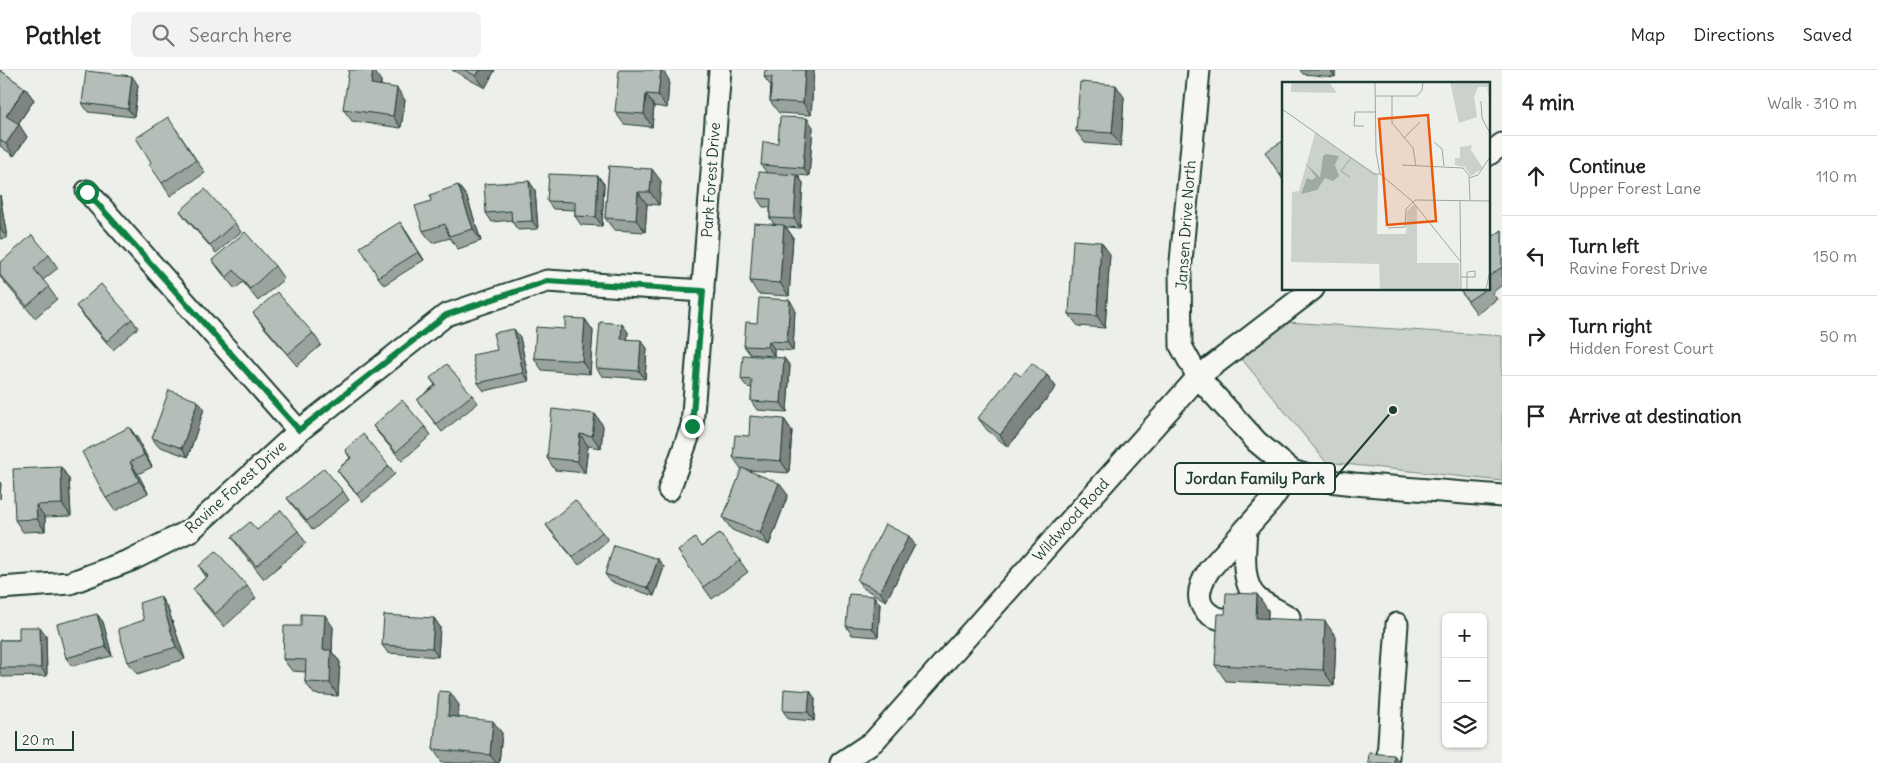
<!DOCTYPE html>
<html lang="en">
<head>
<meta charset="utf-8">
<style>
  :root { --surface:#fff; --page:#f2f2f2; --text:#222; --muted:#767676; --line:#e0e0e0 }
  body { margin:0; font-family:Delius,sans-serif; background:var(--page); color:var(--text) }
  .controls { position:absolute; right:15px; bottom:15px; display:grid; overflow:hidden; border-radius:8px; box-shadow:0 1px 4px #0004 }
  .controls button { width:45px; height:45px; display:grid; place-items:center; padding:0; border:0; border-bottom:1px solid var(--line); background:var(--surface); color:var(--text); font:25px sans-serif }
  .scale { position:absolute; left:15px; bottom:12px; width:59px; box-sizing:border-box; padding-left:5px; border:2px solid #1f3d34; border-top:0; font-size:14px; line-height:18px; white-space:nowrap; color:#1f3d34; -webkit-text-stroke:4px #f6f6f2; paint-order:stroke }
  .stop { position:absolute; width:15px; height:15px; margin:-11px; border:4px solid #0b8043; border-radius:50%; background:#fff }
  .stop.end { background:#0b8043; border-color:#fff; box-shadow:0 1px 5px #0008 }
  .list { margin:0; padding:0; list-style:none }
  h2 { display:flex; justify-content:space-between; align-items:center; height:65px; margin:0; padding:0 20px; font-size:21px }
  h2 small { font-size:16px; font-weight:400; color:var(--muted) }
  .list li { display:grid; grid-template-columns:32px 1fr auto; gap:15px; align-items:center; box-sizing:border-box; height:80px; padding:0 20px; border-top:1px solid var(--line) }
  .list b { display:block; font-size:19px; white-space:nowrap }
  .list p { margin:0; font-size:16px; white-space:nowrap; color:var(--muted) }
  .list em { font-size:16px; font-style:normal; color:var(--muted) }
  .icon { flex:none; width:28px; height:28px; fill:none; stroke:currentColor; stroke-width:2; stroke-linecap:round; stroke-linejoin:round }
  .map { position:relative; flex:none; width:1502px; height:693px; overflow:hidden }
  header { display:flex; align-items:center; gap:30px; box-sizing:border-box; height:70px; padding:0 25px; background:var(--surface); border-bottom:1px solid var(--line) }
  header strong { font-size:24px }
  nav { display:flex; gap:28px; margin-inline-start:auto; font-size:18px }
  .search { width:350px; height:45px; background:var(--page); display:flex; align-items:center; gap:12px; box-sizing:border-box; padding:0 18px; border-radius:8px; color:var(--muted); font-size:19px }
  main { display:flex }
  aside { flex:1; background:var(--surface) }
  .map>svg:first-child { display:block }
</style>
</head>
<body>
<header>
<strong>Pathlet</strong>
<div class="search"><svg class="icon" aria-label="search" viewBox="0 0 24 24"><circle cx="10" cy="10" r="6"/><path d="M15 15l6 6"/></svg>Search here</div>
<nav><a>Map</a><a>Directions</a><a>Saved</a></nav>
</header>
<main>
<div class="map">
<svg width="1502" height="693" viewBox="0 0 1502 693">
  <rect width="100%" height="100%" fill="#edefea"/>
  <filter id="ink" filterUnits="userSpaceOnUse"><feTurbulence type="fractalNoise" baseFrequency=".02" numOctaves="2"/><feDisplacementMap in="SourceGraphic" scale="10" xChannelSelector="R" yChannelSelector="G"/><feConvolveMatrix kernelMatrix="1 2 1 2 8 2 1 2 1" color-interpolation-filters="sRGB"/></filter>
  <g filter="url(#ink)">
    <polygon fill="#cbd2cc" stroke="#758880" points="1287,252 1502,266 1502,411 1326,392 1241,288"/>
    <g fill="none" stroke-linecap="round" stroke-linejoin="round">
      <g stroke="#1f3d34" stroke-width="25">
        <g id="minor">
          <polyline points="1199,0 1180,202 1181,276 1198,307 1257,372 1292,401 1321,410 1354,414 1502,426"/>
          <polyline points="1488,85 1502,74"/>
          <polyline points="87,121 299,361"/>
          <polyline points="669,420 692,356 720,0"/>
          <path d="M 1246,459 C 1245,479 1240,515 1258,529 C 1268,536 1279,541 1289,547"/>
          <polyline points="0,518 70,513 131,490 191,460 299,361 446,245 547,211 703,221"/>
          <path d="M 1231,551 C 1199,547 1191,527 1209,500 L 1270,432 L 1292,401"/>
          <polyline points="1388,687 1397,554"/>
          <polyline points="841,693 874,671 1198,307 1313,219"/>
        </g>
      </g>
      <use href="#minor" stroke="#f6f6f2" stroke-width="21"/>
    </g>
    <g fill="#9ba39e" stroke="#1f3d34">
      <polygon points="0,0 25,18 34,30 18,54 27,67 14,86 0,76"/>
      <polygon points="452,0 495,0 485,18"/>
      <polygon points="814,0 811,45 779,43 770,31 771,16 764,7"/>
      <polygon points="1300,0 1335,0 1335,7 1303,4"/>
      <polygon points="669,10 667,38 654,36 652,57 624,54 615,42"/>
      <polygon points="381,11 381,15 405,30 401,58 352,51 343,39"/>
      <polygon points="138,15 134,47 88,42 82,33"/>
      <polygon points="1124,27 1121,76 1085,73 1076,61"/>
      <polygon points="813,57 809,106 798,105 803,113 800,158 786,157 793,167 789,226 758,224 750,211 774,154 770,148 770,137 763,137 757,128 767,103 761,95"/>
      <polygon points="176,59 205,103 170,126 162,113"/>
      <polygon points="1283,71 1283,110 1280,105"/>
      <polygon points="609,96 661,111 659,135 647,134 645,162 614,160 605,148"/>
      <polygon points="598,106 604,114 602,156 581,155 575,146 575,140 553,139 547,131"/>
      <polygon points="529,111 535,120 538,159 518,160 512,152 512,150 492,152 486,143"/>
      <polygon points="0,125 7,168 0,169"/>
      <polygon points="467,127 481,171 458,179 450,168 432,173 423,161"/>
      <polygon points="180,141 235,153 241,162 216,183 186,149"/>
      <polygon points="1502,160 1502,215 1492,223 1497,229 1477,244 1459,219 1488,219 1488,170"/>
      <polygon points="406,161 424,190 384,215 378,207"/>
      <polygon points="1110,184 1105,258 1078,256 1069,244"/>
      <polygon points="49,185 58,198 43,210 57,229 35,248 0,207 0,193"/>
      <polygon points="212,190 275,196 284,209 258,231 243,212 235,219 221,202"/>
      <polygon points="76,236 132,249 138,258 113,280 82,244"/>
      <polygon points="795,239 793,281 774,279 774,286 750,284 744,276 757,253"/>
      <polygon points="253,243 313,263 321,275 297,296 262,255"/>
      <polygon points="585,249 593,261 590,304 542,300 534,288 565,259"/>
      <polygon points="628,262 627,269 647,278 645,309 602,306 596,298"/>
      <polygon points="520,267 529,311 484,321 478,313 497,280"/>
      <polygon points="784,288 790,296 787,342 757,340 751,331 752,318 747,317 741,309"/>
      <polygon points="1047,305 1056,317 1008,377 987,360 978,348 1021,306"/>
      <polygon points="430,308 472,325 478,333 442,362 417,330 435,315"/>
      <polygon points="204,339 188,387 158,376 152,368"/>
      <polygon points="595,344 603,356 601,378 588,376 585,403 555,400 547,388"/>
      <polygon points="784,349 792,361 789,403 747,400 788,425 769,475 732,460 723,448 742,400 733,387 749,366"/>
      <polygon points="373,356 425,357 431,365 402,391 379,364"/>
      <polygon points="129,357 138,369 152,397 138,404 148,423 115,441 106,428"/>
      <polygon points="345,380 389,396 395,404 363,432 343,408 337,400 350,388"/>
      <polygon points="61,397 69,409 71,446 45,447 45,461 23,462 15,450"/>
      <polygon points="343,421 349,430 313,460 293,436 287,428"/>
      <polygon points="546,455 602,462 608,470 579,495 552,463"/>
      <polygon points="257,460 298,461 306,473 264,509 240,479 232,467"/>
      <polygon points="720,463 748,502 712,529 678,481 701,477"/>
      <polygon points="915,475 886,531 863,518 857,510"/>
      <polygon points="199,496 247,516 256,528 224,557 202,531 193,519 206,507"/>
      <polygon points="664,497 654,526 611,512 605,504"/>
      <polygon points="160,526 168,539 185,589 137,604 128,592 144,550"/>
      <polygon points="874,526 880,534 878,567 852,565 846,556"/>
      <polygon points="1268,540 1268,548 1336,567 1334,616 1226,611 1215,595 1225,544"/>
      <polygon points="97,544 103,552 112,586 72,596 66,588"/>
      <polygon points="434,548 440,557 438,587 388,583 382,575"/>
      <polygon points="333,557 332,582 340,592 338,626 314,624 305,612 306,602 292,601 283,589"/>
      <polygon points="46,565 47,606 2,607 0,604 0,570 19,570"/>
      <polygon points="810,621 815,629 814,651 789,649 783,641"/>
      <polygon points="459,635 458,647 502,663 499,693 456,693 442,692 433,679"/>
    </g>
    <g fill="#7e8481" stroke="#1f3d34">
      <polygon points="373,0 374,0 381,11 379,26 371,14"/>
      <polygon points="480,0 495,0 485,18 476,6"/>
      <polygon points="661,0 663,0 669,10 667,38 658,25"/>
      <polygon points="805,0 814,0 811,45 803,33"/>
      <polygon points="1330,0 1335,0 1335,7"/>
      <polygon points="132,6 138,15 134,47 128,39"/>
      <polygon points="1116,15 1124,27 1121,76 1112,63"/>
      <polygon points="25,18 34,30 15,58 6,46"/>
      <polygon points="397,18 405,30 401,58 393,46"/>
      <polygon points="646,24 654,36 652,57 644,44"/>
      <polygon points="807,48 813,57 809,106 803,98"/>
      <polygon points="19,54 27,67 14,86 6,74"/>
      <polygon points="652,99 661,111 659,135 650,122"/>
      <polygon points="797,105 803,113 800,158 794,149"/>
      <polygon points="598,106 604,114 602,156 596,147"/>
      <polygon points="529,111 535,120 538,159 532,151"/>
      <polygon points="458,115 467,127 481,171 473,159"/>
      <polygon points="638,122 647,134 645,162 636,150"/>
      <polygon points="0,125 7,168 1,160 0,155"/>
      <polygon points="400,152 406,161 424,190 418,182"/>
      <polygon points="784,155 793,167 789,226 780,213"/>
      <polygon points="1101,172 1110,184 1105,258 1097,246"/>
      <polygon points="790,230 795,239 793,281 787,272"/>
      <polygon points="585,249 593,261 590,304 582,291"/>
      <polygon points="622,254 628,262 627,277 621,269"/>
      <polygon points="514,259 520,267 529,311 523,303"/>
      <polygon points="641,270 647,278 645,309 639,301"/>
      <polygon points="769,271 774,279 774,286 768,277"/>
      <polygon points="784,288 790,296 787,342 781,333"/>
      <polygon points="1047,305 1056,317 1008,377 1000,365"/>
      <polygon points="198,331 204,339 188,387 182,378"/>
      <polygon points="595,344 603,356 601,378 592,366"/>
      <polygon points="784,349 792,361 789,403 781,391"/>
      <polygon points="129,357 138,369 152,397 144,385"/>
      <polygon points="580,364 588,376 585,403 577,391"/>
      <polygon points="130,392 138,404 148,423 139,411"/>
      <polygon points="61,397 69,409 71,446 62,434"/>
      <polygon points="0,412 1,414 0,429"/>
      <polygon points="779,413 788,425 769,475 760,463"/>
      <polygon points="36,435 45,447 45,461 37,449"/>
      <polygon points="909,466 915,475 886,531 880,522"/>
      <polygon points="658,489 664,497 654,526 648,518"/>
      <polygon points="1257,524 1268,540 1267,563 1256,548"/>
      <polygon points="160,526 168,539 185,589 176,577"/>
      <polygon points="874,526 880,534 878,567 872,558"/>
      <polygon points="97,544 103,552 112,586 106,577"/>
      <polygon points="325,545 333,557 332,582 340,592 338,626 330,613 323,580"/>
      <polygon points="434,548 440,557 438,587 432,578"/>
      <polygon points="1325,551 1336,567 1334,616 1323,600"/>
      <polygon points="40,557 46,565 47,606 41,598"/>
      <polygon points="810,621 815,629 814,651 808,642"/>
      <polygon points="450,622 459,635 456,658 448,646"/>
      <polygon points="493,651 502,663 499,693 496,693 490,685"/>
      <polygon points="1394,685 1400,693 1394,693"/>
    </g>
    <g fill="#b4bdb8" stroke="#1f3d34">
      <polygon points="0,0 25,18 6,46 19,54 6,74 0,70"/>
      <polygon points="349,0 373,0 371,14 397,18 393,46 343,39"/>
      <polygon points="465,0 480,0 476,6"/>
      <polygon points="619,0 661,0 658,25 646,24 644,44 615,42"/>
      <polygon points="765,0 805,0 803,33 770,31 772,7 764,7"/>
      <polygon points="86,1 132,6 128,39 82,33"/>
      <polygon points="1080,12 1116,15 1112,63 1076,61"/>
      <polygon points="168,47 196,90 162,113 149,94 151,92 136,68"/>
      <polygon points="780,47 807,48 803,98 761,95 763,72 778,73"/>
      <polygon points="1283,71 1283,103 1280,105 1265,82"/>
      <polygon points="609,96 652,99 650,122 638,122 636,150 605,148"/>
      <polygon points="759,102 797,105 794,149 770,148 771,129 757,128"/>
      <polygon points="549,104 598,106 596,147 575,146 575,132 547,131"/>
      <polygon points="529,111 532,151 512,152 511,141 486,143 484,114"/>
      <polygon points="458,115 473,159 449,166 445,154 423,161 415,136 431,131 430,125"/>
      <polygon points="205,119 235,153 210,175 180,141"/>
      <polygon points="400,152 418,182 378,207 360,177"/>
      <polygon points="754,153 784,155 780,213 750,211"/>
      <polygon points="1502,160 1502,197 1488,207 1488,170"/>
      <polygon points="245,162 275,196 250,219 234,200 227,207 212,190"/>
      <polygon points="32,165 49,185 34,199 49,217 27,236 0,205 0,193"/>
      <polygon points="1073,170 1101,172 1097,246 1069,244"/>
      <polygon points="101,214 132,249 107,271 76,236"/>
      <polygon points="1459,219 1486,219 1468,231"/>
      <polygon points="277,222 313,263 288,284 253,243"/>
      <polygon points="759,228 790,230 787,272 769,271 768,277 744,276 746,252 757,253"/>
      <polygon points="565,248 585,249 582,291 534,288 536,257 565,259"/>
      <polygon points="600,252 622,254 621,269 641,270 639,301 596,298"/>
      <polygon points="514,259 523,303 478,313 472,285 497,280 493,263"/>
      <polygon points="743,285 784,288 781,333 751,331 752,310 741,309"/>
      <polygon points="1032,293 1047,305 1000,365 978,348 1015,302 1021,306"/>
      <polygon points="447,294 472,325 436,354 417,330 436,315 430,308"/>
      <polygon points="169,320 198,331 182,378 152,368"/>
      <polygon points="402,330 425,357 396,382 373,356"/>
      <polygon points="552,339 595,344 592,366 580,364 577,391 547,388"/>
      <polygon points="750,346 784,349 781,391 733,387 735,365 749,366"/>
      <polygon points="129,357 144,385 130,392 139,411 106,428 82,382"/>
      <polygon points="363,364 389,396 357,424 337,400 351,388 345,380"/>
      <polygon points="61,397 62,434 36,435 37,449 15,450 13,399"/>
      <polygon points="324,398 343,421 307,451 287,428"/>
      <polygon points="742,398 779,413 760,463 723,448"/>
      <polygon points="575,430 602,462 573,487 546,455"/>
      <polygon points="281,440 298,461 256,496 232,467 250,452 257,460"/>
      <polygon points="885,454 909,466 880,522 857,510"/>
      <polygon points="720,463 740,490 703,517 678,481 695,468 701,477"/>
      <polygon points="614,475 658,489 648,518 605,504"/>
      <polygon points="216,481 247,516 215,544 193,519 208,506 199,496"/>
      <polygon points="1226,523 1257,524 1256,548 1325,551 1323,600 1215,595 1218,544 1225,544"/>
      <polygon points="849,524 874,526 872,558 846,556"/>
      <polygon points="160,526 176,577 128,592 118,559 144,550 139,533"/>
      <polygon points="97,544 106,577 66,588 57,554"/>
      <polygon points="301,544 325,545 323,580 331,580 330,613 305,612 306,590 283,589 284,556 301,556"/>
      <polygon points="384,545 434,548 432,578 382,575"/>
      <polygon points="19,557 40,557 41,598 0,598 0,570 19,570"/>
      <polygon points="784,619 810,621 808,642 783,641"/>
      <polygon points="439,621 450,622 448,646 493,651 490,685 433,679"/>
      <polygon points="1369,683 1394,685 1394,693 1368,693"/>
    </g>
  </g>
  <g fill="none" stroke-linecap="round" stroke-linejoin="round" filter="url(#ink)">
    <polyline stroke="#0b8043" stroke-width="6" points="87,122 299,360 446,245 547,211 703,221 692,356"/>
  </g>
  <g text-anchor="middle" stroke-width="4.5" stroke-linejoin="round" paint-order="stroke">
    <g font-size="15" fill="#1f3d34" stroke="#f6f6f2">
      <text transform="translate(711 110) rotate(-86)" y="5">Park Forest Drive</text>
      <text transform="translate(1186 155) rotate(-86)" y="5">Jansen Drive North</text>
      <text transform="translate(236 417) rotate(-42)" y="5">Ravine Forest Drive</text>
      <text transform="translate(1071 450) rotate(-48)" y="5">Wildwood Road</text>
    </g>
  </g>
  <g transform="translate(1282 12)">
    <rect width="208" height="208" fill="#edefea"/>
    <path d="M 9,0 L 47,0 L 55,11 L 9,10 ZM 168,0 L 207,0 L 207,16 L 205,5 L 196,5 L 192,15 L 195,35 L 177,41 ZM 33,51 L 96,93 L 95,152 L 124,152 L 125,129 L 132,122 L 135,125 L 135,181 L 177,181 L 178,207 L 98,207 L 97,182 L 9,180 L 10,110 L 17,109 ZM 190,63 L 189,68 L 201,86 L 189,94 L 183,85 L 173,83 L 173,76 L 178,76 L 178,65 Z" fill="#cbd2cc"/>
    <path d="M 44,72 L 57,74 L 53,83 L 57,94 L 51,99 L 43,96 L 35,108 L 19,112 L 25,96 L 30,98 L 34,95 L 23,81 L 38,95 L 41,74 Z" fill="#9faaa4"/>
    <path fill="none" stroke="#9ba8a1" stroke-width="1" d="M 93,0 L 94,70 L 98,92 L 130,119 L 179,180M 93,14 L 135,14 L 140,8 L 141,0M 110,14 L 110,41 L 131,66 L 134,84M 199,19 L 200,36 L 208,51M 0,27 L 92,92 L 98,92M 82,44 L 72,44 L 73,30 L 94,30M 122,56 L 138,40M 152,60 L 160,67 L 162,84M 120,83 L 181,86 L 187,93 L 188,118M 68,95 L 59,89 L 69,76M 187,96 L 196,93 L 208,75M 178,119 L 179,207M 106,146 L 123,145 L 124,127 L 133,118 L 208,119M 179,195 L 193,195 L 193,189 L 185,190 L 185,207M 204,207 L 208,189"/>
    <path fill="#e8590c" fill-opacity="0.15" stroke="#e8590c" stroke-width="2.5" d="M 146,33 L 154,139 L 105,143 L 97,37 Z"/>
    <rect width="208" height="208" fill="none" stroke="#1f3d34" stroke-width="2.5"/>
  </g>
  <path fill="none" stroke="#1f3d34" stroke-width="2" d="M1393 340L1335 408"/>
  <circle fill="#1f3d34" stroke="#f6f6f2" stroke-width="2" cx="1393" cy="340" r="5"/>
  <rect fill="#f6f6f2" stroke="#1f3d34" stroke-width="2" x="1175" y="393" width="160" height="31" rx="5"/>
  <g font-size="16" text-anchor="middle" font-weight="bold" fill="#1f3d34">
    <text x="1255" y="414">Jordan Family Park</text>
  </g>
</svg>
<div class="controls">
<button>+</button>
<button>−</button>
<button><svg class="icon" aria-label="layers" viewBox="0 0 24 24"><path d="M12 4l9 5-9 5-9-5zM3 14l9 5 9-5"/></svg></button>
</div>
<div class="scale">20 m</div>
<div class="stop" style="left:87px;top:122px"></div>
<div class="stop end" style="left:692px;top:356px"></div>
</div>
<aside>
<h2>4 min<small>Walk · 310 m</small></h2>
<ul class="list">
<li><svg class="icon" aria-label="ahead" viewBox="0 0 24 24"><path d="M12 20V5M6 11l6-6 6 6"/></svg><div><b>Continue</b><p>Upper Forest Lane</p></div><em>110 m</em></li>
<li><svg class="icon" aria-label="left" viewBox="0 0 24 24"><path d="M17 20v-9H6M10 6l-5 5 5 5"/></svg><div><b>Turn left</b><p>Ravine Forest Drive</p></div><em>150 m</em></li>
<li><svg class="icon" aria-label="right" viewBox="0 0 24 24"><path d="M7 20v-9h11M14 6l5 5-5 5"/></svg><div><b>Turn right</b><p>Hidden Forest Court</p></div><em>50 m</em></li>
<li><svg class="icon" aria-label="arrive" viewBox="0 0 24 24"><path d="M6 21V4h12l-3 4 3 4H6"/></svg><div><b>Arrive at destination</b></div></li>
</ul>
</aside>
</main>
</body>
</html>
